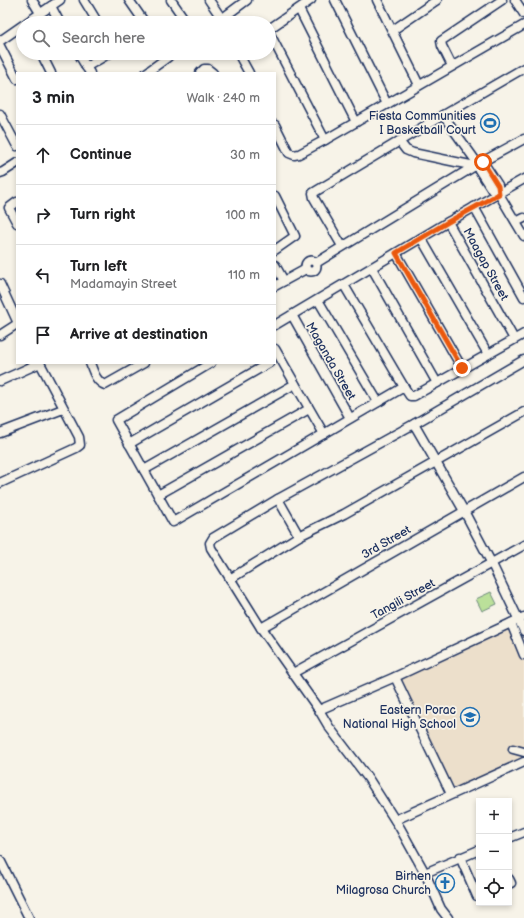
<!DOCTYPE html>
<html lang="en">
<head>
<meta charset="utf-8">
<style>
  :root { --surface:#fff; --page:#f2f2f2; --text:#202124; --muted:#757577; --line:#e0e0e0 }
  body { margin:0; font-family:"Balsamiq Sans",sans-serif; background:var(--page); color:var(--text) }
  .controls { position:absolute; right:12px; bottom:12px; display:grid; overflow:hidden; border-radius:0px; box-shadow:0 2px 6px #0003 }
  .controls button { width:36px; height:36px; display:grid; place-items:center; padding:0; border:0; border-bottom:1px solid var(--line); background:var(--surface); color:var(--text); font:20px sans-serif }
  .stop { position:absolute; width:12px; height:12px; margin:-9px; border:3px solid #ea580c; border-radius:50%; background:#fff }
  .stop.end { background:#ea580c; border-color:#fff; box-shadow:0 1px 4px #0008 }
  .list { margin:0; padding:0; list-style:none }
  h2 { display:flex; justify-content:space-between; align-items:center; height:52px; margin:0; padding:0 16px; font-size:17px }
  h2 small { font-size:13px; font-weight:400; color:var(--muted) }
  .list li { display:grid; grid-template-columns:26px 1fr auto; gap:12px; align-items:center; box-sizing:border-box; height:60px; padding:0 16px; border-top:1px solid var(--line) }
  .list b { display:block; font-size:15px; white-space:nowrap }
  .list p { margin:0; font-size:13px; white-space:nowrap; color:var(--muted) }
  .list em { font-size:13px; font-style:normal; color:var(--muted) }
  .icon { flex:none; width:22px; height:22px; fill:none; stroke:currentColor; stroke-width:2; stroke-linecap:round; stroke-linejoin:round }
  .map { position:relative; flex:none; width:524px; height:918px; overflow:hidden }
  .search { position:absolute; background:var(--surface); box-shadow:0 2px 6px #0003; left:16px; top:16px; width:260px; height:44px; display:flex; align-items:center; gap:10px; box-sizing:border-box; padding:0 14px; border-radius:22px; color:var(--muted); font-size:15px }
  .panel { position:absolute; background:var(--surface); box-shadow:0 2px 6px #0003; left:16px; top:72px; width:260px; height:292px; border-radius:0px }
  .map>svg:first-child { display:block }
</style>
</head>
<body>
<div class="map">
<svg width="524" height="918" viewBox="0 0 524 918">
  <rect width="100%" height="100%" fill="#f7f3e8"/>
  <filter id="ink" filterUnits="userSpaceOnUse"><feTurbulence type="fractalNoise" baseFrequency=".025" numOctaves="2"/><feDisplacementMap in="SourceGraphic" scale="8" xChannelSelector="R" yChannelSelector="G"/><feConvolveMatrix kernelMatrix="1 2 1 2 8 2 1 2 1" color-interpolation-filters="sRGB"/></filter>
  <g filter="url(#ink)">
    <polygon fill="#ecdfcb" points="516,623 524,640 524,756 452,791 398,679"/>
    <polygon fill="#bbe09a" stroke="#6b887c" points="491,592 497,604 482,611 476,599"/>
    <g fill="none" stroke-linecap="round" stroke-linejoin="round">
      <g stroke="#1b2f5e" stroke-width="11">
        <g id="minor">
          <polyline points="32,0 40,13"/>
          <polyline points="84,0 98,23"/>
          <polyline points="129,0 145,23"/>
          <polyline points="171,0 187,23"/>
          <polyline points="209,0 222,19"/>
          <polyline points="335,0 387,104"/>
          <polyline points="377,0 419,85"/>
          <polyline points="515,0 524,14"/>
          <polyline points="51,6 60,23"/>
          <polyline points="299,9 356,122"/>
          <polyline points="26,23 60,0"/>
          <polyline points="216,23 247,0"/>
          <polyline points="269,29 311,0"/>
          <polyline points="393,30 437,0"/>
          <polyline points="269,32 325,140"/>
          <polyline points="0,41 23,25"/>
          <polyline points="0,46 17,79"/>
          <polyline points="41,53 51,73"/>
          <polyline points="78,53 90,73"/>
          <polyline points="238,53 249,73"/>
          <polyline points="452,66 442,46 441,41 502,0"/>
          <polyline points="86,67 110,53"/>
          <polyline points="146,73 168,57 166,53"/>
          <polyline points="200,73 204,69 208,69 213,73"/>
          <polyline points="0,114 17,146"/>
          <polyline points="443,115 478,164"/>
          <polyline points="275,125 289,153 294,155 299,154 325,140 524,25"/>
          <polyline points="399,141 406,150 413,153 475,166"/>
          <polyline points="483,162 498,185 499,194 524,236"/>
          <polyline points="476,165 492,190 499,194"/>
          <polyline points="0,173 3,172 17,163"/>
          <polyline points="275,196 295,236 275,250"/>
          <polyline points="17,202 9,208 17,223"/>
          <polyline points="474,207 524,297"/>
          <polyline points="448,222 514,339"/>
          <polyline points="516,222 524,218"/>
          <polyline points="421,238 488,354"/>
          <polyline points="342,246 314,198 313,193 443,115 524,68"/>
          <polyline points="396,253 462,368"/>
          <circle cx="311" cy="266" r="5.5"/>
          <polyline points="316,263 478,164 524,139"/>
          <polyline points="275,265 284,281"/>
          <polyline points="372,268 437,383"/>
          <polyline points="0,284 17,321"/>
          <polyline points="344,285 404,387 410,396 414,396 524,334"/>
          <polyline points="275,286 306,269"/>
          <polyline points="318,300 378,402"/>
          <polyline points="292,315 350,418"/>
          <polyline points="275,325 448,222 524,179"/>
          <polyline points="0,335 17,324"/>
          <polyline points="275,349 324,434"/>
          <path d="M 90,363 C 93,371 96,382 105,385 L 144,363"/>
          <polyline points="211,363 116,420 173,522 404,387"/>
          <polyline points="0,381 40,363"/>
          <polyline points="414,424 464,511 492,564 524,631"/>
          <polyline points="0,433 63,409"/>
          <polyline points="129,444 269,363"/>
          <polyline points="144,470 295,384"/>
          <polyline points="0,483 76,448 80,445 79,437 40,363"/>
          <polyline points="158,495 309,409"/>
          <polyline points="278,499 299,536"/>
          <polyline points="230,579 299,536 344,514 524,412"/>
          <polyline points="511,623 524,655"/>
          <polyline points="261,628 524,477"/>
          <polyline points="293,673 524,545"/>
          <polyline points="395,677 451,794"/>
          <polyline points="319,710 395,677 524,617"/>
          <polyline points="513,749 524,752"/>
          <polyline points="395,820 524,762"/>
          <polyline points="509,838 524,832"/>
          <polyline points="460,857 477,896"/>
          <polyline points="0,860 29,918"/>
          <polyline points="425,873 479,850"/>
          <polyline points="509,879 511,883"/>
          <polyline points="448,918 441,909 425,873 400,828 368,778 329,727 319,710 261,628 211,548 210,543 213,538 278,499 414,424 524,360"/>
        </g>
      </g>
      <use href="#minor" stroke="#f7f3e8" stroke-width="8"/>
    </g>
  </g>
  <g fill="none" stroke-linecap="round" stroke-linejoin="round" filter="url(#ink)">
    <polyline stroke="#ea580c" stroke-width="5" points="462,368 396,253 448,222 499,194 498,186 483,162"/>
  </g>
  <defs>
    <g id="stadium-ring" transform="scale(1)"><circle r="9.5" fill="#f7f3e8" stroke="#1f6fb2" stroke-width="1.5"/><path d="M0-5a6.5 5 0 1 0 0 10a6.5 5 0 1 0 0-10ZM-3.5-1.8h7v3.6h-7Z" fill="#1f6fb2"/></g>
    <g id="school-ring" transform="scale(1)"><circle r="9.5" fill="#f7f3e8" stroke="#1f6fb2" stroke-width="1.5"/><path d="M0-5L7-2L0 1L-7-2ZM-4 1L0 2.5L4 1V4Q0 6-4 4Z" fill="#1f6fb2"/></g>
    <g id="church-ring" transform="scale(1)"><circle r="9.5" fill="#f7f3e8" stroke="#1f6fb2" stroke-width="1.5"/><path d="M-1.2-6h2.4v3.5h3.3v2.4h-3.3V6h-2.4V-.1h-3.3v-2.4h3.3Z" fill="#1f6fb2"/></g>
  </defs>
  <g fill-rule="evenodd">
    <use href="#stadium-ring" x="490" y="123"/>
    <use href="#school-ring" x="470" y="717"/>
    <use href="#church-ring" x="445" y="883"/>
  </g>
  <g text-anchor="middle" stroke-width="3.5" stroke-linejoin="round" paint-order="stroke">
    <g font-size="12" fill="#1b2f5e" stroke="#f7f3e8" text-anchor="end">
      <text x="476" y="120">Fiesta Communities<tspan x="476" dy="14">I Basketball Court</tspan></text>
      <text x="456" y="714">Eastern Porac<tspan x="456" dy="14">National High School</tspan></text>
      <text x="431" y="880">Birhen<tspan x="431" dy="14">Milagrosa Church</tspan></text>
    </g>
    <g font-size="12" fill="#1b2f5e" stroke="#f7f3e8">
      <text transform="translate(486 264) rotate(61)" y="4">Maagap Street</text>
      <text transform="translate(331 361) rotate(60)" y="4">Maganda Street</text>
      <text transform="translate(386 542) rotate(-30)" y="4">3rd Street</text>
      <text transform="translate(403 599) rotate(-29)" y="4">Tangili Street</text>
    </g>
  </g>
</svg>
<div class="controls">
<button>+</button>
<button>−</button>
<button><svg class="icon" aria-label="locate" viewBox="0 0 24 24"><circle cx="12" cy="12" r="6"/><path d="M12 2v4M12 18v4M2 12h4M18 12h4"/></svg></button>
</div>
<div class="stop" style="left:483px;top:162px"></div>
<div class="stop end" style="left:462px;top:368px"></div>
<div class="search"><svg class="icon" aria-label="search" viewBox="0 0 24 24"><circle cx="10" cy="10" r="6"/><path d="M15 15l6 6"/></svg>Search here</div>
<section class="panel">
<h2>3 min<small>Walk · 240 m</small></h2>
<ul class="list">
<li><svg class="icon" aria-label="ahead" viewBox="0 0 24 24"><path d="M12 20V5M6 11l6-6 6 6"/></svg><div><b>Continue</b></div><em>30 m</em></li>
<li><svg class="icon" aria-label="right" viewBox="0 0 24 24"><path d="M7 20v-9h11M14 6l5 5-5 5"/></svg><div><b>Turn right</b></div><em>100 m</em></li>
<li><svg class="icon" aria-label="left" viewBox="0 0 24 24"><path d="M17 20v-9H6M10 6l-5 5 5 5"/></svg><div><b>Turn left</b><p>Madamayin Street</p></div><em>110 m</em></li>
<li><svg class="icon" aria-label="arrive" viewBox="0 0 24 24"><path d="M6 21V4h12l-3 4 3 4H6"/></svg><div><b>Arrive at destination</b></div></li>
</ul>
</section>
</div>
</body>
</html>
